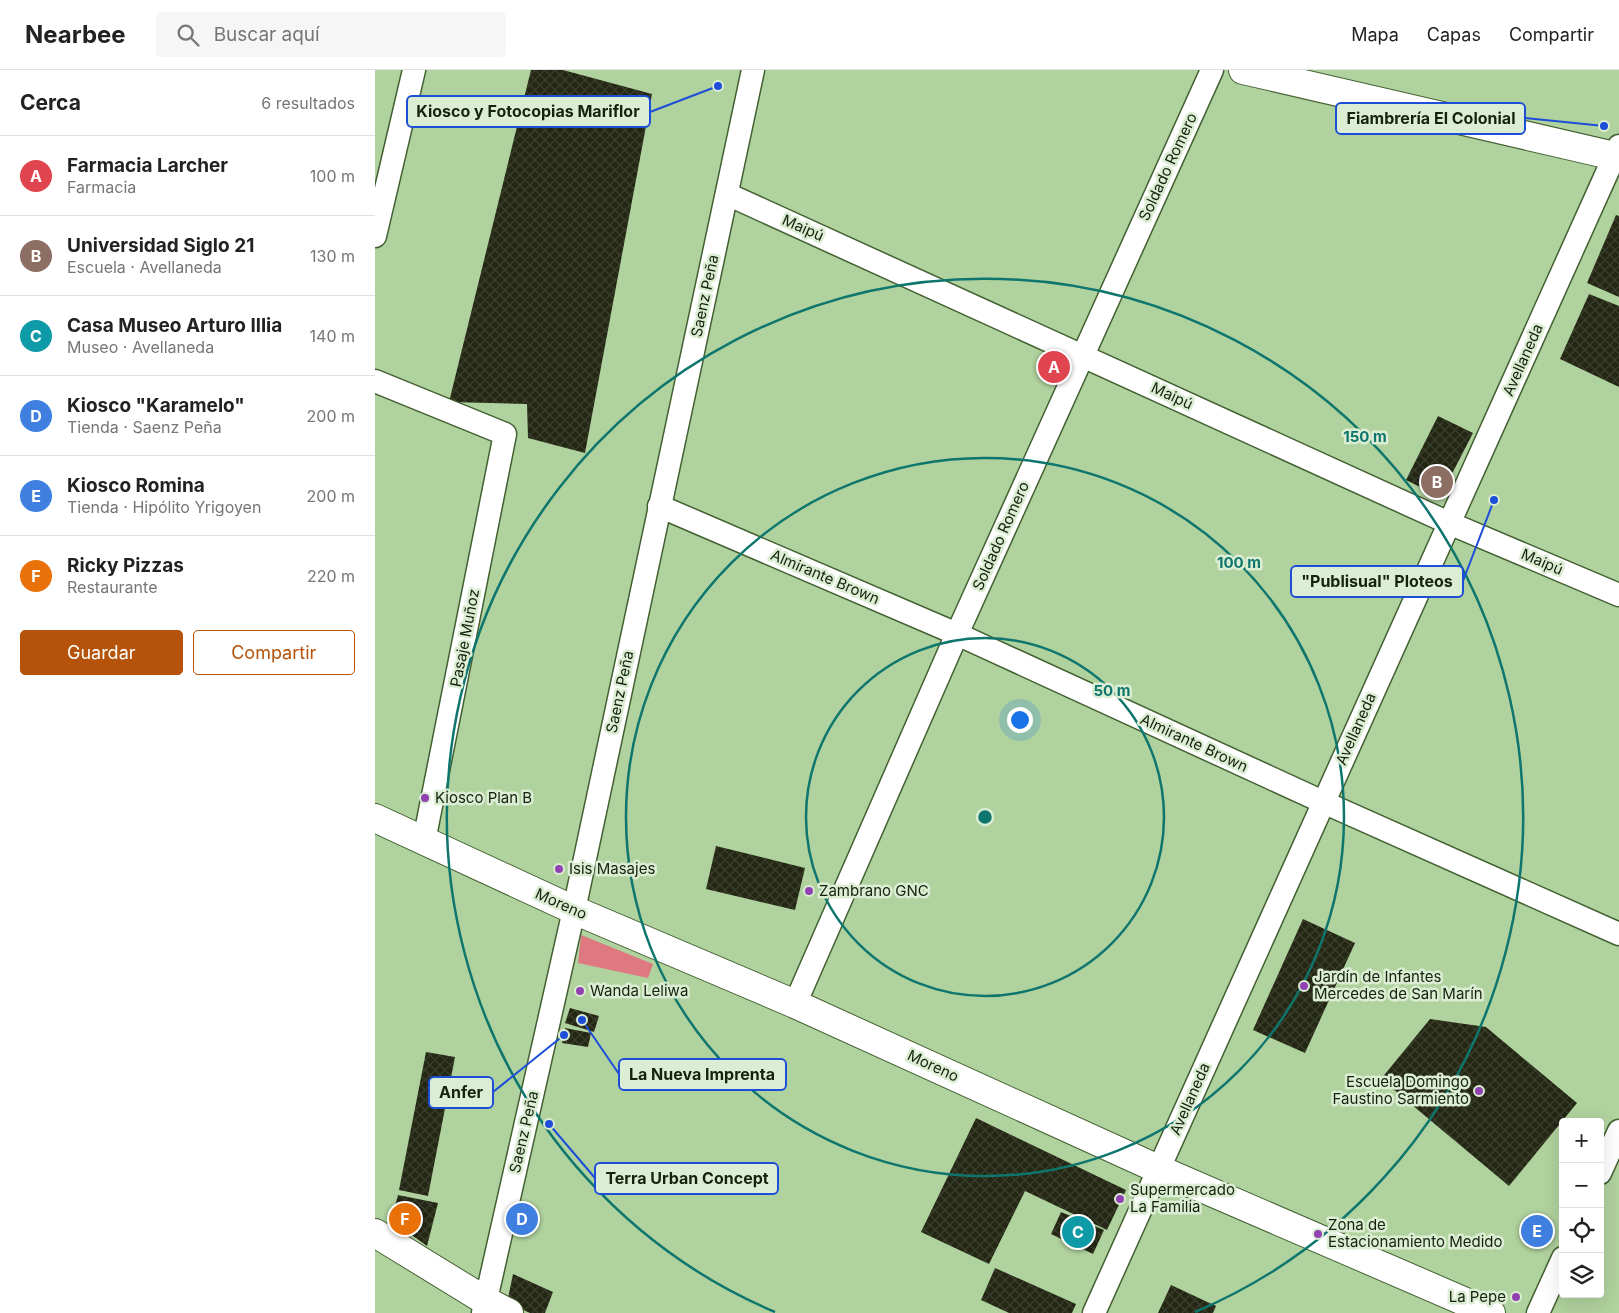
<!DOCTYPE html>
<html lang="es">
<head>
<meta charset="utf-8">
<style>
  :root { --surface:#fff; --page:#f6f6f6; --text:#222; --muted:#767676; --line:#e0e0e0; --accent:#b45309 }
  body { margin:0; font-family:Inter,sans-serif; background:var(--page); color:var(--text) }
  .controls { position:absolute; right:15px; bottom:15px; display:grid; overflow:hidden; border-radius:5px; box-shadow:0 5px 20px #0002 }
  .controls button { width:45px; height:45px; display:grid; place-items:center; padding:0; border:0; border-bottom:1px solid var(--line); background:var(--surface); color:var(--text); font:25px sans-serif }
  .you { position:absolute; left:644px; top:649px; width:18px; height:18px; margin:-12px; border:4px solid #fff; border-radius:50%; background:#1a73e8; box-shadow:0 0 0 8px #1a73e833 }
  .badge { display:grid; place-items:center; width:32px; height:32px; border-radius:50%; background:var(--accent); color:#fff; font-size:16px; font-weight:700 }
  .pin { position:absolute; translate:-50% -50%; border:2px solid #fff; box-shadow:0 1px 5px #0006 }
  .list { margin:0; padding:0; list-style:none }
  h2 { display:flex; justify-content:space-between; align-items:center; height:65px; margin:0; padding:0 20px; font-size:21px }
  h2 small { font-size:16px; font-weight:400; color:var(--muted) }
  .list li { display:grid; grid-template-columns:32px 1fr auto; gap:15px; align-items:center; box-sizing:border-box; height:80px; padding:0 20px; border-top:1px solid var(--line) }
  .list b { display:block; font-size:19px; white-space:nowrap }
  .list p { margin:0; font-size:16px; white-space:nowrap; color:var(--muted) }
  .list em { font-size:16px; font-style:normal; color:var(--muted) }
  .actions { display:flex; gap:10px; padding:15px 20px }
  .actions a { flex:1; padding:11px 0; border:1px solid var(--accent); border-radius:5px; text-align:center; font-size:18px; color:var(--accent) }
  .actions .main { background:var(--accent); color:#fff }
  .icon { flex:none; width:28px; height:28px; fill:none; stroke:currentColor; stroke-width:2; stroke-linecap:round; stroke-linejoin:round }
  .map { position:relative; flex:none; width:1244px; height:1243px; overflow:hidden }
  header { display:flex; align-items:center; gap:30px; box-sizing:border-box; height:70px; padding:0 25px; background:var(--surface); border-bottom:1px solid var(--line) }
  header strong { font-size:24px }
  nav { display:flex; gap:28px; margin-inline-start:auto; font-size:18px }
  .search { width:350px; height:45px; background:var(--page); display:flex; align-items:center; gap:12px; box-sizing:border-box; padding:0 18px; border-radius:5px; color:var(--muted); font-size:19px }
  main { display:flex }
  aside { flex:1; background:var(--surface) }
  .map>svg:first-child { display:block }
</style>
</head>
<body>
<header>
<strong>Nearbee</strong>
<div class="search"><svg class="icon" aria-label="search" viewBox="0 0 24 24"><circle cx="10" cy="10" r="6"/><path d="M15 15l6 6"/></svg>Buscar aquí</div>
<nav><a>Mapa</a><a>Capas</a><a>Compartir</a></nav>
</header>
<main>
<aside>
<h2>Cerca<small>6 resultados</small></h2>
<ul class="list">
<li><span class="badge" style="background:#e0444e">A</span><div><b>Farmacia Larcher</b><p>Farmacia</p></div><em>100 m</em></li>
<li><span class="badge" style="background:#8d6e63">B</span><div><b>Universidad Siglo 21</b><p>Escuela · Avellaneda</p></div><em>130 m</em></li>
<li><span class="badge" style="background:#0f9aa8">C</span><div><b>Casa Museo Arturo Illia</b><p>Museo · Avellaneda</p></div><em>140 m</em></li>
<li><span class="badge" style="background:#3f7fe0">D</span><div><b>Kiosco &quot;Karamelo&quot;</b><p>Tienda · Saenz Peña</p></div><em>200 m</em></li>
<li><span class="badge" style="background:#3f7fe0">E</span><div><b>Kiosco Romina</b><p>Tienda · Hipólito Yrigoyen</p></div><em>200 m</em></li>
<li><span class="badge" style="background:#e8710a">F</span><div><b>Ricky Pizzas</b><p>Restaurante</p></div><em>220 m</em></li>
</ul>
<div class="actions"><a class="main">Guardar</a><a>Compartir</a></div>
</aside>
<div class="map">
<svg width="1244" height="1243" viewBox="0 0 1244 1243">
  <defs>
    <pattern id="building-cross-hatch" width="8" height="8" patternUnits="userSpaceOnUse" patternTransform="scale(1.25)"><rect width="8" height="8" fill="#242713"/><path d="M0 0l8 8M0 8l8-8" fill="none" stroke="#3a3e2c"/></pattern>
  </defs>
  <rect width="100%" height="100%" fill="#b0d29e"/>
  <polygon fill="#de7982" points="206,865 278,894 273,908 203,893"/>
  <g fill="url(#building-cross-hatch)">
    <polygon points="156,0 188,0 277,24 210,383 153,368 152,334 74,332"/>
    <polygon points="1241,145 1244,146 1244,227 1212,213"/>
    <polygon points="1214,224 1244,236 1244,317 1185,289"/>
    <polygon points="1063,346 1098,363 1065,427 1031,410"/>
    <polygon points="341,776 430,798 420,840 331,819"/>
    <polygon points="928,849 980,873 930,983 878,960"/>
    <polygon points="195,938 224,946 219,962 190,953"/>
    <polygon points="1055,949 1111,957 1202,1033 1134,1116 1006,1009"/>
    <polygon points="190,958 216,963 213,977 187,973"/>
    <polygon points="51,982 80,987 53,1126 24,1120"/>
    <polygon points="601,1048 751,1120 732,1160 650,1121 614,1194 546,1162"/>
    <polygon points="23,1125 63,1133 52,1176 16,1150"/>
    <polygon points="686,1142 729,1160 718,1184 676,1164"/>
    <polygon points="620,1198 701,1234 697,1243 634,1243 606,1230"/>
    <polygon points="138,1204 178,1222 170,1243 155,1243 132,1233"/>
    <polygon points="796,1215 841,1236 838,1243 783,1243"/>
  </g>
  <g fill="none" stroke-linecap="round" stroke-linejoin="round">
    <g stroke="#436032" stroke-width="25">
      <g id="minor">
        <polyline points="352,124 1074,453 1244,525"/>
        <polyline points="0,166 39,0"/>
        <polyline points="0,311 130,364 49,771"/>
        <polyline points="284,436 582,564 948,732 1244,864"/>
        <polyline points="420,934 582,564 837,0"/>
        <polyline points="1225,1103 1244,1061"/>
        <polyline points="108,1243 199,840 378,0"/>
        <polyline points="719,1243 1244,76"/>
        <polyline points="1163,1243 1188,1188"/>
      </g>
    </g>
    <g stroke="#436032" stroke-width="30">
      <g id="tertiary">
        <polyline points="868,0 1244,87"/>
        <polyline points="0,748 199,840 420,934 783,1099 1116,1243"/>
        <polyline points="0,1163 111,1231 134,1243"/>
      </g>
    </g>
    <use href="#minor" stroke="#fff" stroke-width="22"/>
    <use href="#tertiary" stroke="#fff" stroke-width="28"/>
  </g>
  <g fill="none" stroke="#0f766e" stroke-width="2.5">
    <circle cx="610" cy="747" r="179"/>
    <circle cx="610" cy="747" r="359"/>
    <path d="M400 1242A538 538 0 1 1 820 1242"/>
  </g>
  <g fill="#9141b1" stroke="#dbedd2" stroke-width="2">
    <circle cx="50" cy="728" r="5"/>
    <circle cx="184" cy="799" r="5"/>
    <circle cx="434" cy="821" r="5"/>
    <circle cx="929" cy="916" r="5"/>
    <circle cx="205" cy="921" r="5"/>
    <circle cx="1104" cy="1021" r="5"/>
    <circle cx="745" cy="1129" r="5"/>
    <circle cx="943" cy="1164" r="5"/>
    <circle cx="1141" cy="1227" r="5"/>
  </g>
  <g text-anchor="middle" stroke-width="5" stroke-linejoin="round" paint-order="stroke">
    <g font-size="15" fill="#15220e" stroke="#dbedd2">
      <text transform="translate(793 97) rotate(-65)" y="5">Soldado Romero</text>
      <text transform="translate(428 158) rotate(24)" y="5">Maipú</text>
      <text transform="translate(330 226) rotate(-78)" y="5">Saenz Peña</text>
      <text transform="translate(1148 290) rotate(-66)" y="5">Avellaneda</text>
      <text transform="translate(797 326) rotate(25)" y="5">Maipú</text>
      <text transform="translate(626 466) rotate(-66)" y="5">Soldado Romero</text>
      <text transform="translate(1167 492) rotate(23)" y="5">Maipú</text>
      <text transform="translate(450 507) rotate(23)" y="5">Almirante Brown</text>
      <text transform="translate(90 568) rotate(-79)" y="5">Pasaje Muñoz</text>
      <text transform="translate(245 622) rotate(-78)" y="5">Saenz Peña</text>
      <text transform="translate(981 659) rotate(-66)" y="5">Avellaneda</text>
      <text transform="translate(819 673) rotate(25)" y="5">Almirante Brown</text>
      <text transform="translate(186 834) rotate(24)" y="5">Moreno</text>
      <text transform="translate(558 996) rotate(25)" y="5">Moreno</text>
      <text transform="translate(815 1029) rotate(-66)" y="5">Avellaneda</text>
      <text transform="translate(149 1062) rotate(-77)" y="5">Saenz Peña</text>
    </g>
    <g font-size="15" fill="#15220e" stroke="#dbedd2" text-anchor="start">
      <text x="60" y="733">Kiosco Plan B</text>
      <text x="194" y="804">Isis Masajes</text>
      <text x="444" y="826">Zambrano GNC</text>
      <text x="939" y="912">Jardín de Infantes<tspan x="939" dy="17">Mercedes de San Marín</tspan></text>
      <text x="215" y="926">Wanda Leliwa</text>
      <text x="1094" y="1017" text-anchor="end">Escuela Domingo<tspan x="1094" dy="17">Faustino Sarmiento</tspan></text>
      <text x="755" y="1125">Supermercado<tspan x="755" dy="17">La Familia</tspan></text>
      <text x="953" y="1160">Zona de<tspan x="953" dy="17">Estacionamiento Medido</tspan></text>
      <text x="1131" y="1232" text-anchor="end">La Pepe</text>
    </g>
  </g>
  <circle cx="610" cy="747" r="8" fill="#0f766e" stroke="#dbedd2" stroke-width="2.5"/>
  <g font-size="15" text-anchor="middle" font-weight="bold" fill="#0f766e" stroke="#dbedd2" stroke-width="5" stroke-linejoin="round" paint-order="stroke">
    <text x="990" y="372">150 m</text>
    <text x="864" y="498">100 m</text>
    <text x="737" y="626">50 m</text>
  </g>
  <path fill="none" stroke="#1d4ed8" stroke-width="2" d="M343 16L275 42M1229 56L1150 48M1119 430L1088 511M207 950L244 1004M189 965L118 1022M174 1054L220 1108"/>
  <g fill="#1d4ed8" stroke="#dbedd2" stroke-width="2">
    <circle cx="343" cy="16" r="5"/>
    <circle cx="1229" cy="56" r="5"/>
    <circle cx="1119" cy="430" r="5"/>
    <circle cx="207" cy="950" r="5"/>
    <circle cx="189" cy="965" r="5"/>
    <circle cx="174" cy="1054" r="5"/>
  </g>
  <g fill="#dbedd2" stroke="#1d4ed8" stroke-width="2">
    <rect x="32" y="26" width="243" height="31" rx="5"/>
    <rect x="961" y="33" width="189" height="31" rx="5"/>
    <rect x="916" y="496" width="172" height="31" rx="5"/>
    <rect x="244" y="989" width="167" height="31" rx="5"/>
    <rect x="54" y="1007" width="64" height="31" rx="5"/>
    <rect x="220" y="1093" width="183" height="31" rx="5"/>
  </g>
  <g font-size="16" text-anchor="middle" font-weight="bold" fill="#15220e">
    <text x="153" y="47">Kiosco y Fotocopias Mariflor</text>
    <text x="1056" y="54">Fiambrería El Colonial</text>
    <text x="1002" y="517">"Publisual" Ploteos</text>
    <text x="327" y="1010">La Nueva Imprenta</text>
    <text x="86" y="1028">Anfer</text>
    <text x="312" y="1114">Terra Urban Concept</text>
  </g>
</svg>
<div class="controls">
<button>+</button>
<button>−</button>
<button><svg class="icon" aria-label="locate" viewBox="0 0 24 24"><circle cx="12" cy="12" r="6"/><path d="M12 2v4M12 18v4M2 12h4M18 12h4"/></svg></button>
<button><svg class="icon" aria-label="layers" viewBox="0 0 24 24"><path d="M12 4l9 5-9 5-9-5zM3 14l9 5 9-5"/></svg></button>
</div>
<div class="you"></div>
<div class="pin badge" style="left:679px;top:297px;background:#e0444e">A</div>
<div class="pin badge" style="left:1062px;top:412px;background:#8d6e63">B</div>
<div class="pin badge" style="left:703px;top:1162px;background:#0f9aa8">C</div>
<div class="pin badge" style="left:147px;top:1149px;background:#3f7fe0">D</div>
<div class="pin badge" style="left:1162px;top:1161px;background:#3f7fe0">E</div>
<div class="pin badge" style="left:30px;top:1149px;background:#e8710a">F</div>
</div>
</main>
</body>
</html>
